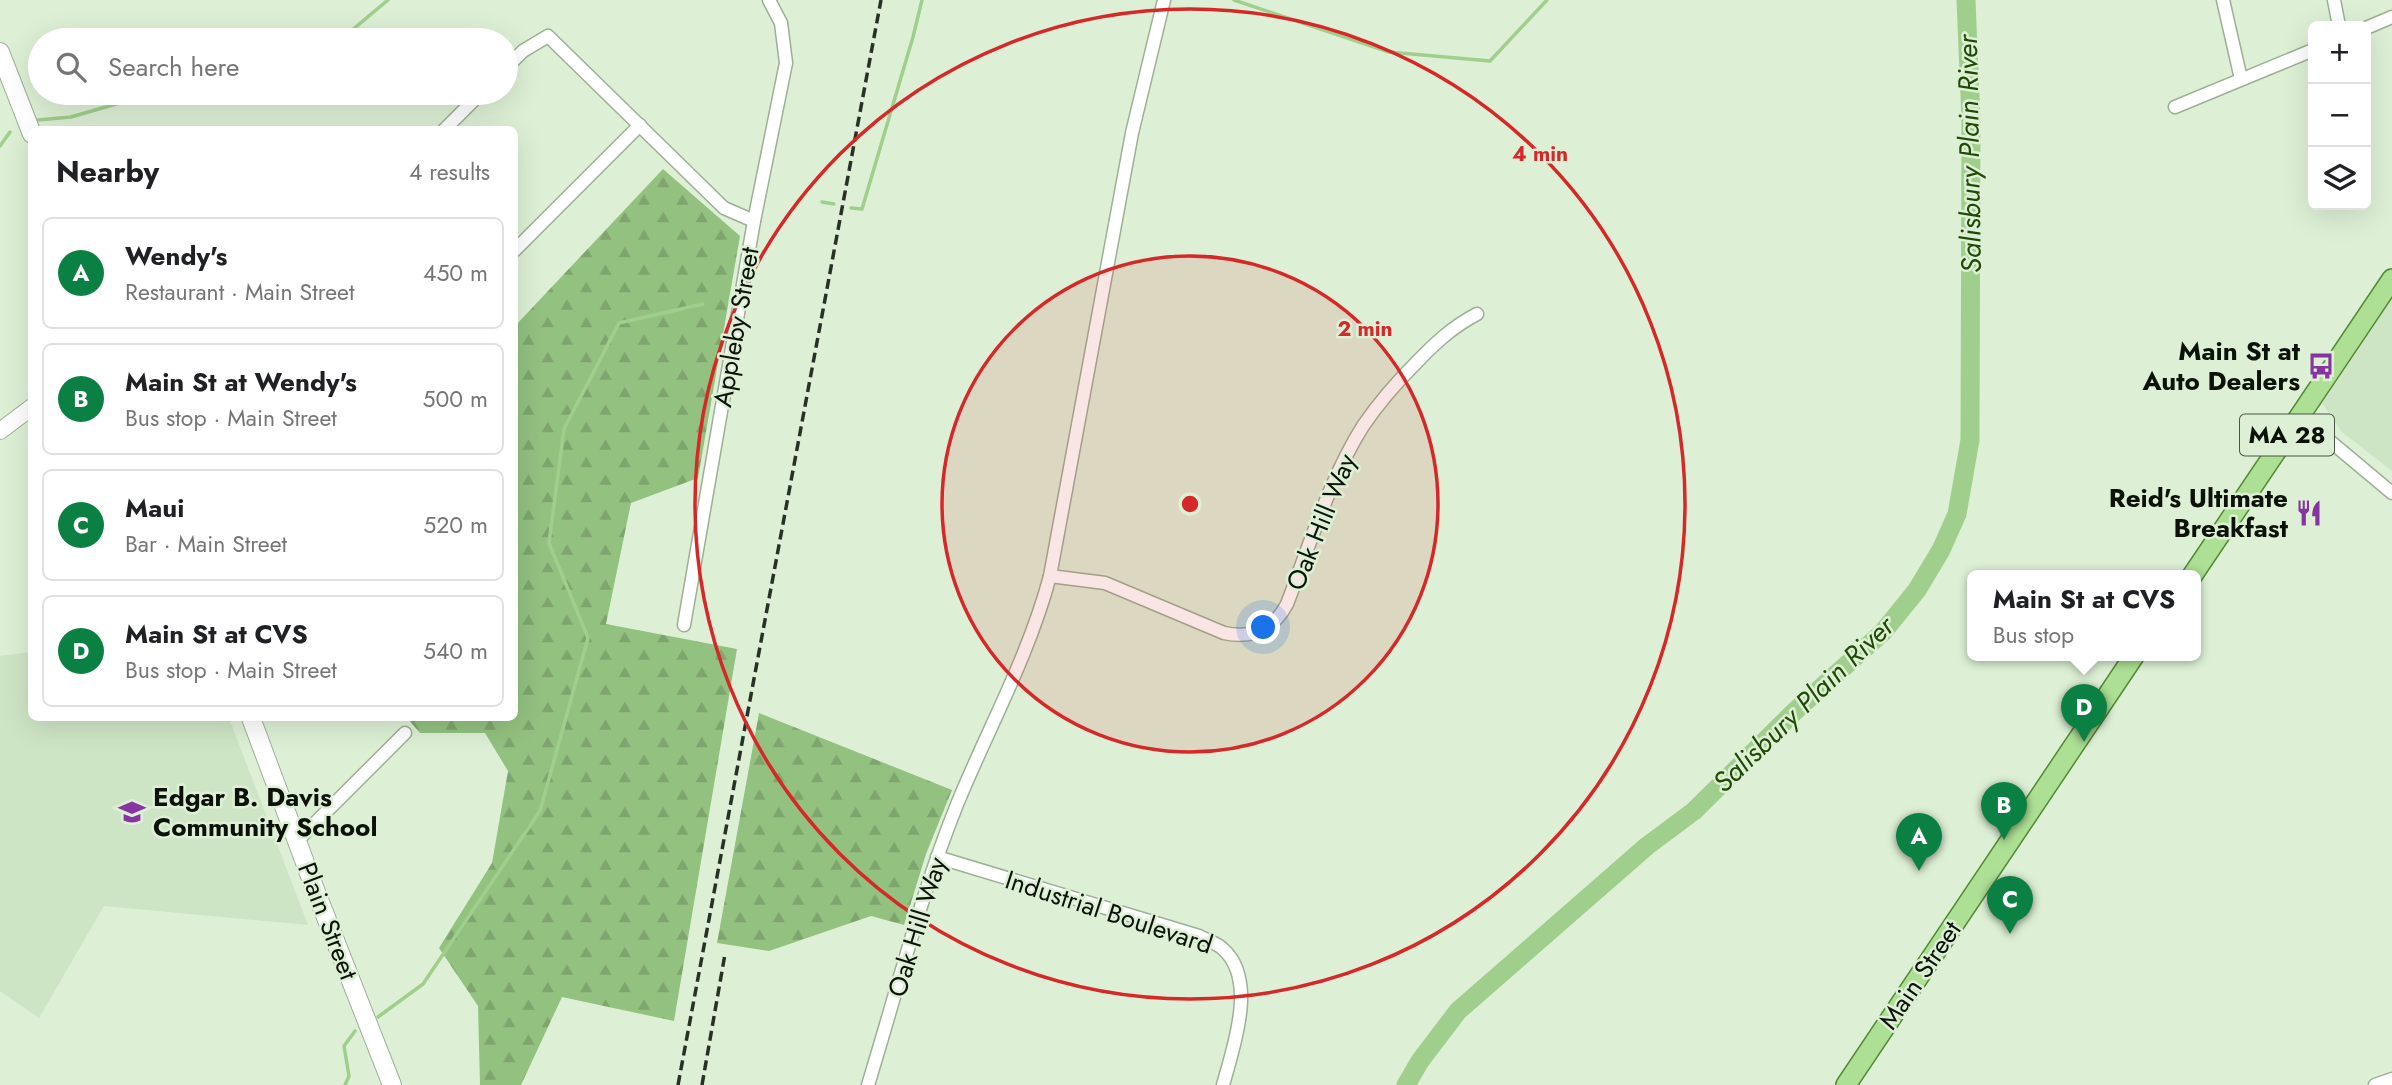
<!DOCTYPE html>
<html lang="en">
<head>
<meta charset="utf-8">
<style>
  :root { --surface:#fff; --page:#f2f2f2; --text:#202124; --muted:#757577; --line:#e0e0e0; --accent:#0b8043 }
  body { margin:0; font-family:Jost,sans-serif; background:var(--page); color:var(--text) }
  .controls { position:absolute; right:21px; top:21px; display:grid; overflow:hidden; border-radius:10px; box-shadow:0 7px 28px #0002 }
  .controls button { width:63px; height:63px; display:grid; place-items:center; padding:0; border:0; border-bottom:2px solid var(--line); background:var(--surface); color:var(--text); font:35px sans-serif }
  .you { position:absolute; left:1264px; top:628px; width:24px; height:24px; margin:-18px; border:5px solid #fff; border-radius:50%; background:#1a73e8; box-shadow:0 0 0 10px #1a73e833 }
  .badge { display:grid; place-items:center; width:46px; height:46px; border-radius:50%; background:var(--accent); color:#fff; font-size:23px; font-weight:700 }
  .pin { position:absolute; translate:-50% -58px; filter:drop-shadow(0 2px 4px #0008) }
  .pin::after { content:''; position:absolute; top:37px; width:24px; height:21px; background:inherit; clip-path:polygon(0 0,100% 0,50% 100%) }
  .popup { position:absolute; left:1967px; top:570px; width:234px; height:91px; box-sizing:border-box; display:grid; place-content:center; border-radius:10px; background:var(--surface); filter:drop-shadow(0 2px 5px #0005); font-size:23px; white-space:nowrap; color:var(--muted) }
  .popup b { font-size:26px; color:var(--text) }
  .popup::after { content:''; position:absolute; left:50%; top:100%; margin-left:-14px; border:14px solid transparent; border-top-color:var(--surface) }
  .list { margin:0; padding:0; list-style:none }
  h2 { display:flex; justify-content:space-between; align-items:center; height:91px; margin:0; padding:0 28px; font-size:30px }
  h2 small { font-size:23px; font-weight:400; color:var(--muted) }
  .list li { display:grid; grid-template-columns:46px 1fr auto; gap:21px; align-items:center; box-sizing:border-box; height:112px; margin:0 14px 14px; padding:0 14px; border:2px solid var(--line); border-radius:10px }
  .list b { display:block; font-size:26px; white-space:nowrap }
  .list p { margin:0; font-size:23px; white-space:nowrap; color:var(--muted) }
  .list em { font-size:23px; font-style:normal; color:var(--muted) }
  .icon { flex:none; width:38px; height:38px; fill:none; stroke:currentColor; stroke-width:2; stroke-linecap:round; stroke-linejoin:round }
  .map { position:relative; flex:none; width:2392px; height:1085px; overflow:hidden }
  .search { position:absolute; background:var(--surface); box-shadow:0 7px 28px #0002; left:28px; top:28px; width:490px; height:77px; display:flex; align-items:center; gap:18px; box-sizing:border-box; padding:0 24px; border-radius:38px; color:var(--muted); font-size:26px }
  .panel { position:absolute; background:var(--surface); box-shadow:0 7px 28px #0002; left:28px; top:126px; width:490px; height:595px; border-radius:10px }
  .map>svg:first-child { display:block }
</style>
</head>
<body>
<div class="map">
<svg width="2392" height="1085" viewBox="0 0 2392 1085">
  <defs>
    <pattern id="forest-firs" width="22" height="20" patternUnits="userSpaceOnUse" patternTransform="scale(1.75)"><rect width="22" height="20" fill="#93c180"/><path d="M5 1l3.5 6h-7zM16 11l3.5 6h-7z" fill="#7ea56d"/></pattern>
  </defs>
  <rect width="100%" height="100%" fill="#ddf0d5"/>
  <g fill="#cee5c5">
    <polygon points="2392,299 2392,471 2342,432 2322,403"/>
    <polygon points="31,652 32,718 229,718 308,925 104,906 39,1018 0,991 0,656"/>
  </g>
  <g fill="url(#forest-firs)">
    <polygon points="663,169 740,236 698,478 631,503 606,624 737,649 674,1021 562,997 521,1085 480,1085 478,1006 439,948 492,863 508,771 485,733 420,733 407,718 514,718 515,326"/>
    <polygon points="759,713 952,790 926,854 904,925 871,916 769,951 717,943"/>
  </g>
  <g fill="none" stroke-linecap="round" stroke-linejoin="round">
    <g stroke="#a0cf8d" stroke-width="3.5">
      <polyline points="1234,0 1389,52 1490,61 1547,0"/>
      <polyline points="329,40 345,36 388,0"/>
      <polyline points="38,120 71,117 154,93"/>
      <polyline points="0,146 10,132"/>
      <polyline points="822,202 834,204"/>
      <polyline points="851,208 862,209 913,37 922,0"/>
      <polyline points="378,1017 423,984 540,811 588,638 549,543 564,429 619,323 703,304"/>
      <polyline points="345,1085 349,1076 344,1046 355,1031"/>
    </g>
    <polyline stroke="#a0cf8d" stroke-width="19" points="1406,1085 1420,1061 1458,1011 1647,846 1694,811 1794,712 1883,632 1917,590 1941,550 1957,514 1970,440 1971,120 1966,0"/>
    <g stroke="#9daf96" stroke-width="15">
      <g id="minor">
        <polyline points="2223,0 2241,79"/>
        <polyline points="2334,0 2339,26"/>
        <polyline points="2366,28 2392,17"/>
        <polyline points="506,68 523,51 548,36 724,208 754,221 684,625"/>
        <polyline points="2175,107 2313,50"/>
        <polyline points="444,130 481,93"/>
        <polyline points="754,221 786,63 781,23 769,0"/>
        <polyline points="514,251 640,125"/>
        <polyline points="2300,416 2392,493"/>
        <path d="M 1050,576 L 1105,583 L 1224,633 C 1253,639 1273,630 1287,604 C 1309,547 1330,478 1363,426 C 1378,404 1396,383 1415,364 C 1434,344 1452,327 1477,314"/>
        <polyline points="297,841 405,733"/>
        <path d="M 937,857 L 1199,936 C 1206,940 1217,943 1223,949 C 1258,980 1233,1048 1223,1085"/>
        <path d="M 868,1085 C 897,991 921,893 958,802 C 989,727 1029,655 1050,576 L 1132,133 L 1164,0"/>
        <polyline points="2375,1085 2392,1079"/>
      </g>
    </g>
    <g stroke="#9daf96" stroke-width="18">
      <polyline id="tertiary" points="0,431 32,407"/>
    </g>
    <g stroke="#9daf96" stroke-width="20">
      <g id="secondary">
        <polyline points="0,52 32,134"/>
        <polyline points="251,718 316,892 392,1085"/>
      </g>
    </g>
    <g stroke="#528a35" stroke-width="22">
      <g id="primary">
        <polyline points="2192,576 2392,279"/>
        <polyline points="1846,1085 2134,656"/>
      </g>
    </g>
    <use href="#minor" stroke="#fff" stroke-width="12"/>
    <use href="#tertiary" stroke="#fff" stroke-width="16"/>
    <use href="#secondary" stroke="#fff" stroke-width="18"/>
    <use href="#primary" stroke="#addf94" stroke-width="19"/>
    <g stroke="#293126" stroke-width="3.5" stroke-dasharray="10 5" stroke-linecap="butt">
      <polyline points="678,1085 881,0"/>
      <polyline points="702,1085 725,954"/>
    </g>
  </g>
  <circle cx="1190" cy="504" r="248" fill="#d62828" fill-opacity=".12"/>
  <g fill="none" stroke="#d62828" stroke-width="3.5">
    <circle cx="1190" cy="504" r="248"/>
    <circle cx="1190" cy="504" r="495"/>
  </g>
  <defs>
    <g id="bus-bare" transform="scale(2.1)"><path d="M-5-6H5V4H4V6H2V4H-2V6H-4V4H-5ZM-3.5-4V0h7V-4ZM-3.5 1.2v1.5H-2V1.2ZM2 1.2v1.5H3.5V1.2Z" fill="#8734a3" stroke="#ddf0d5" stroke-width="2.5" paint-order="stroke"/></g>
    <g id="restaurant-bare" transform="scale(2.1)"><path d="M-5-6h1v4h1v-4h1v4h1v-4h1v5L-1.5 .5V6h-2V.5L-5-1ZM5-6V6H3V1.5H1.5Q1.5-4 5-6Z" fill="#8734a3" stroke="#ddf0d5" stroke-width="2.5" paint-order="stroke"/></g>
    <g id="school-bare" transform="scale(2.1)"><path d="M0-5L7-2L0 1L-7-2ZM-4 1L0 2.5L4 1V4Q0 6-4 4Z" fill="#8734a3" stroke="#ddf0d5" stroke-width="2.5" paint-order="stroke"/></g>
  </defs>
  <g fill-rule="evenodd">
    <use href="#bus-bare" x="2321" y="366"/>
    <use href="#restaurant-bare" x="2309" y="513"/>
    <use href="#school-bare" x="132" y="812"/>
  </g>
  <g text-anchor="middle" stroke-width="5" stroke-linejoin="round" paint-order="stroke">
    <rect fill="#ddf0d5" stroke="#4b5546" stroke-width="2" x="2240" y="414.5" width="94" height="41" rx="5"/>
    <g font-size="24" font-weight="bold" fill="#0c1209">
      <text x="2287" y="443">MA 28</text>
    </g>
    <g font-size="26" fill="#0c1209" stroke="#ddf0d5">
      <text transform="translate(736 327) rotate(-80)" y="9">Appleby Street</text>
      <text transform="translate(1321 522) rotate(-68)" y="9">Oak Hill Way</text>
      <text transform="translate(1109 912) rotate(18)" y="9">Industrial Boulevard</text>
      <text transform="translate(328 921) rotate(69)" y="9">Plain Street</text>
      <text transform="translate(917 927) rotate(-73)" y="9">Oak Hill Way</text>
      <text transform="translate(1920 975) rotate(-56)" y="9">Main Street</text>
    </g>
    <g font-size="26" font-weight="bold" fill="#0c1209" stroke="#ddf0d5" text-anchor="end">
      <text x="2300" y="360">Main St at<tspan x="2300" dy="30">Auto Dealers</tspan></text>
      <text x="2288" y="507">Reid's Ultimate<tspan x="2288" dy="30">Breakfast</tspan></text>
      <text x="153" y="806" text-anchor="start">Edgar B. Davis<tspan x="153" dy="30">Community School</tspan></text>
    </g>
    <g font-size="28" font-style="italic" fill="#204a04" stroke="#ddf0d5">
      <text transform="translate(1969 154) rotate(-91)" y="10">Salisbury Plain River</text>
      <text transform="translate(1803 704) rotate(-44)" y="10">Salisbury Plain River</text>
    </g>
  </g>
  <circle cx="1190" cy="504" r="10" fill="#d62828" stroke="#ddf0d5" stroke-width="3.5"/>
  <g font-size="21" text-anchor="middle" font-weight="bold" fill="#d62828" stroke="#ddf0d5" stroke-width="5" stroke-linejoin="round" paint-order="stroke">
    <text x="1540" y="161">4 min</text>
    <text x="1365" y="336">2 min</text>
  </g>
</svg>
<div class="controls">
<button>+</button>
<button>−</button>
<button><svg class="icon" aria-label="layers" viewBox="0 0 24 24"><path d="M12 4l9 5-9 5-9-5zM3 14l9 5 9-5"/></svg></button>
</div>
<div class="you"></div>
<div class="pin badge" style="left:1919px;top:871px">A</div>
<div class="pin badge" style="left:2004px;top:840px">B</div>
<div class="pin badge" style="left:2010px;top:934px">C</div>
<div class="pin badge" style="left:2084px;top:742px">D</div>
<div class="popup"><b>Main St at CVS</b>Bus stop</div>
<div class="search"><svg class="icon" aria-label="search" viewBox="0 0 24 24"><circle cx="10" cy="10" r="6"/><path d="M15 15l6 6"/></svg>Search here</div>
<section class="panel">
<h2>Nearby<small>4 results</small></h2>
<ul class="list">
<li><span class="badge">A</span><div><b>Wendy's</b><p>Restaurant · Main Street</p></div><em>450 m</em></li>
<li><span class="badge">B</span><div><b>Main St at Wendy's</b><p>Bus stop · Main Street</p></div><em>500 m</em></li>
<li><span class="badge">C</span><div><b>Maui</b><p>Bar · Main Street</p></div><em>520 m</em></li>
<li><span class="badge">D</span><div><b>Main St at CVS</b><p>Bus stop · Main Street</p></div><em>540 m</em></li>
</ul>
</section>
</div>
</body>
</html>
